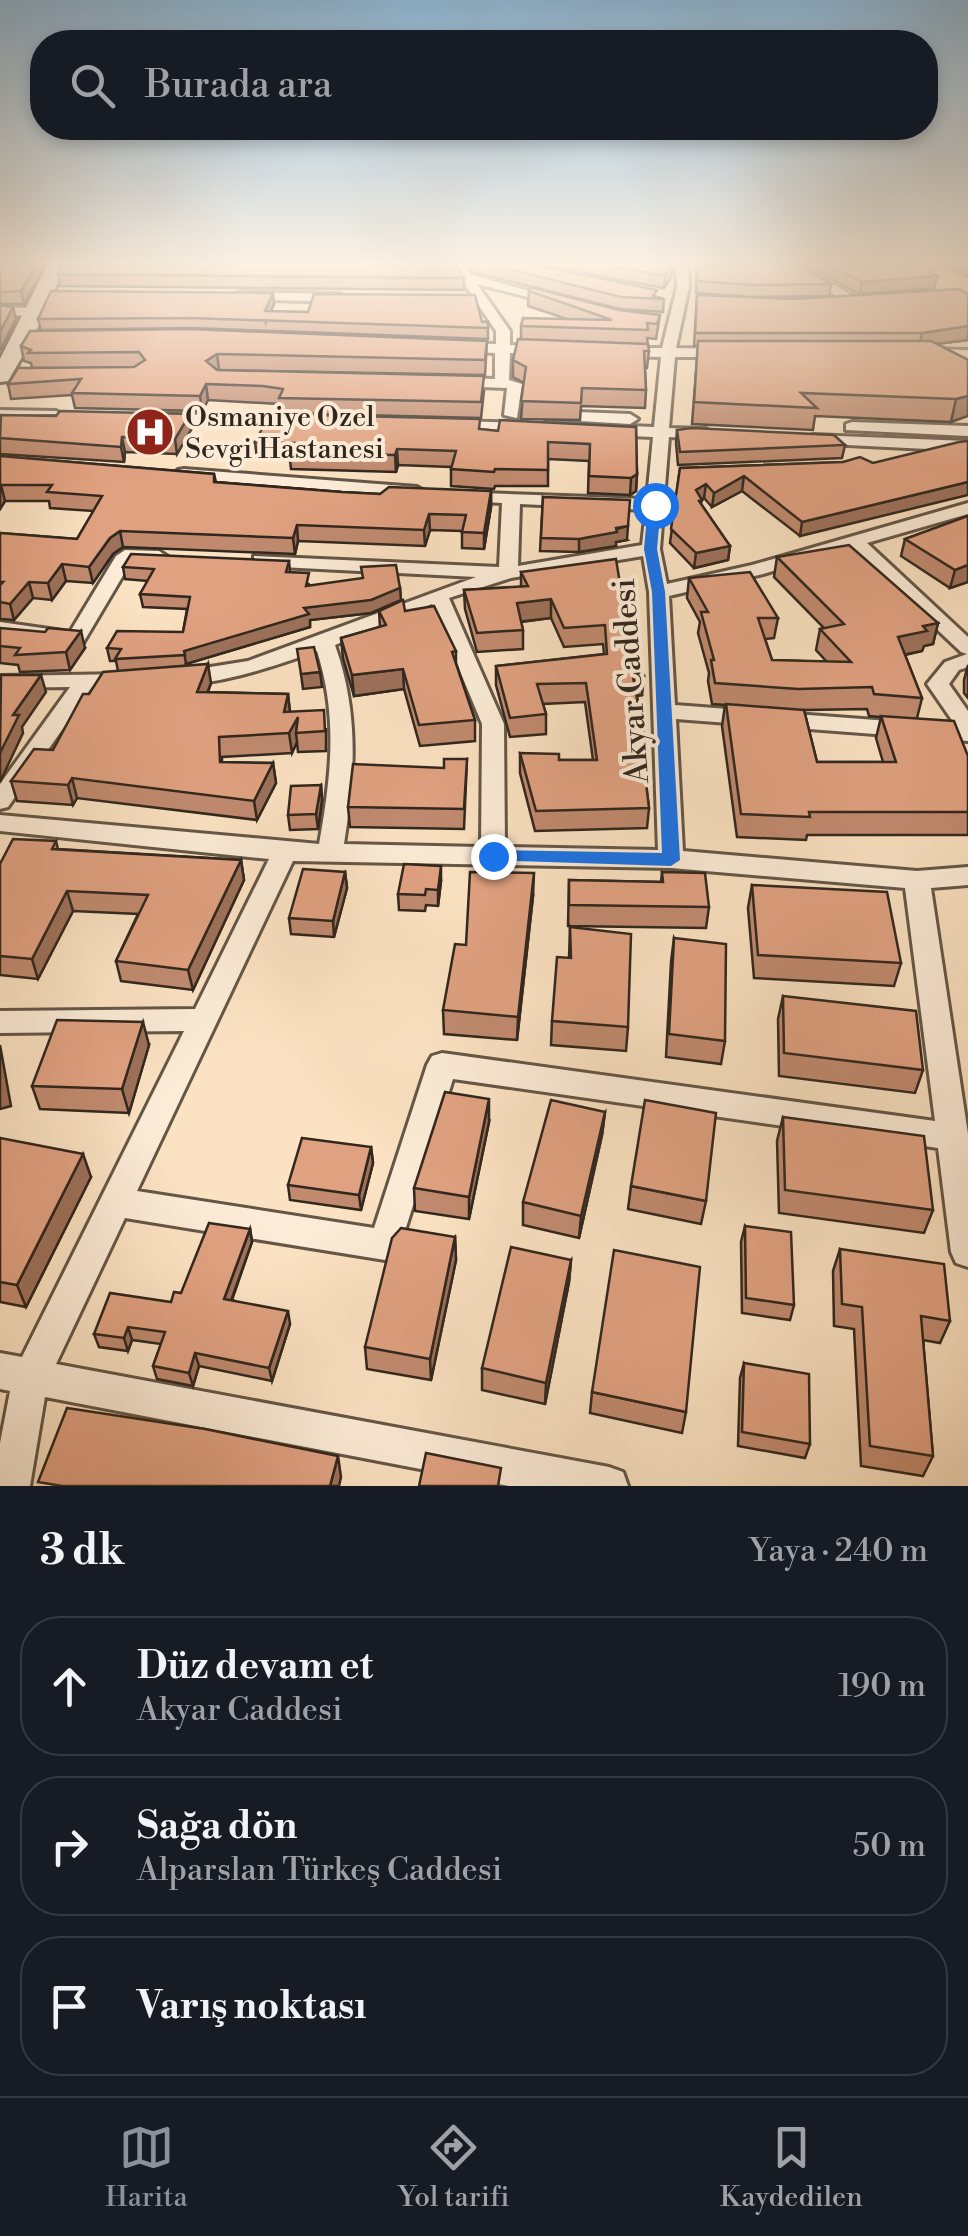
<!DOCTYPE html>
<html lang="tr">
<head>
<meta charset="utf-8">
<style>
  :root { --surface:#171b24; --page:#20242c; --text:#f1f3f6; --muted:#9ea1a6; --line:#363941; --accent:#8c9099 }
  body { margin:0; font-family:"Libre Bodoni",serif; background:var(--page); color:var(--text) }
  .stop { position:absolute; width:30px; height:30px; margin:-22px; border:8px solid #1a73e8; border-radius:50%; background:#fff }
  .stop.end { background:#1a73e8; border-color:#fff; box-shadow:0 2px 10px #0008 }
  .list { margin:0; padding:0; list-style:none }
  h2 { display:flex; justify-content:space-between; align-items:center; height:130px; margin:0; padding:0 40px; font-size:42px }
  h2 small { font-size:32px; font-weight:400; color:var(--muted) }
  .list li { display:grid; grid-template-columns:65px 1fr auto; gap:30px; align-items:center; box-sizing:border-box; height:140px; margin:0 20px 20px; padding:0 20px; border:2px solid var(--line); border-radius:40px }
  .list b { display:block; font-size:38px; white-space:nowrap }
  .list p { margin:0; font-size:32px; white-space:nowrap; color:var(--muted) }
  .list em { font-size:32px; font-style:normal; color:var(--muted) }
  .icon { flex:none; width:55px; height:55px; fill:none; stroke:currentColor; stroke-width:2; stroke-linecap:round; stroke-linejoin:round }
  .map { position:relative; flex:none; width:968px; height:1486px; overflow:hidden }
  .search { position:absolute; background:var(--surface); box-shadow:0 5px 15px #0003; left:30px; right:30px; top:30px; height:110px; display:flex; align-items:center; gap:25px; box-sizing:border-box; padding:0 35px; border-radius:40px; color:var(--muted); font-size:38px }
  .sheet { height:610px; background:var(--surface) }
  nav { display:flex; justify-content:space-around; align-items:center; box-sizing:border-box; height:140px; border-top:2px solid var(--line); background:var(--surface); font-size:28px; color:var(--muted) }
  nav a { display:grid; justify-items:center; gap:5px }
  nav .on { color:var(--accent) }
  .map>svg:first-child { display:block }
</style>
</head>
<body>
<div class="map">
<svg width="968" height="1486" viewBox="0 0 968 1486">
  <rect width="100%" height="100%" fill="#fbe2c2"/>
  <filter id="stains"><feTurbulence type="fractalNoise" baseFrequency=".002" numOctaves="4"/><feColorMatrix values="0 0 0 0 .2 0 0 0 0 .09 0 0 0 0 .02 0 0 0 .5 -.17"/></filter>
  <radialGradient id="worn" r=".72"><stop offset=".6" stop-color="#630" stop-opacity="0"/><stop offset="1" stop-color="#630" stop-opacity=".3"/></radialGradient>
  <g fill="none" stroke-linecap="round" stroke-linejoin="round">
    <g stroke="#645647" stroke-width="6">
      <g id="street">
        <polygon points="450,262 462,262 471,275 566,301 559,305 477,284 510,331 510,345 545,346 552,350 545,354 510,353 509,380 522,384 517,418 504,415 507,388 455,386 448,382 455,378 495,379 495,353 457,351 450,347 457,343 496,344 496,331"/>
        <path d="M 676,262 L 688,262 L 689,287 L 676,348 L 725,349 L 732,353 L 725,357 L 675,357 L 669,428 L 706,429 L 714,434 L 706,439 L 669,437 L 660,549 L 667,584 L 752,565 L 968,503 L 968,514 L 867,543 L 968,637 L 968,667 L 959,670 L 949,684 L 968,711 L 968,741 L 676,719 L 683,851 L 917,871 L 968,867 L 968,885 L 931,888 L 968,1134 L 968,1267 L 956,1263 L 951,1252 L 938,1148 L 453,1079 L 397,1256 L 385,1260 L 125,1218 L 56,1364 L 609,1467 L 623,1472 L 628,1486 L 509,1486 L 45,1397 L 30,1486 L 0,1486 L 0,1443 L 10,1391 L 0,1389 L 0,1353 L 22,1357 L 184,1031 L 0,1033 L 0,1011 L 195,1009 L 269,859 L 0,831 L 0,815 L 319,844 C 331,777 338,717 317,651 C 289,661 190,697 168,678 L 179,672 L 248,661 L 476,577 L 261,566 L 254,564 L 254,556 L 499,567 L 502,503 L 463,501 L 457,500 L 457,492 L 647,499 L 653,437 L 608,435 L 600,430 L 608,425 L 654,427 L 661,357 L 622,356 L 615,352 L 622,348 L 662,348 L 677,287 ZM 520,504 L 646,510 L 642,545 L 518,566 ZM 851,548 L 961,652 L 967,654 L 945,662 L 927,684 L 956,726 L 675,705 L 669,596 L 763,574 ZM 643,556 L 649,592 L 658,850 L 505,847 L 504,724 L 449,598 L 511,578 ZM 432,604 L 482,724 L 481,847 L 344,844 C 355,774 359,713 335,645 ZM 293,861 L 671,868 L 905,888 L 935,1121 L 442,1053 L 432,1056 L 427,1065 L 374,1228 L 137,1191 Z"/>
        <polygon points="779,262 793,262 868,304 856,307"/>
        <polygon points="242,292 340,294 347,298 340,302 237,299 237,293"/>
        <polygon points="0,307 34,308 41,312 34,316 0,315"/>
        <polygon points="927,349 968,350 968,358 922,356 922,350"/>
        <polygon points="0,410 56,411 64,416 56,421 0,420"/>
        <polygon points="552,411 630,414 638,419 630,424 546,419 546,413"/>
        <polygon points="163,414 296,417 304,422 296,427 157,422 157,416"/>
        <polygon points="453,421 526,423 534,428 526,433 447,429 445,426"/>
        <polygon points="852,422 968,426 968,436 846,430 846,424"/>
        <polygon points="813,435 968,441 968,451 807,443 807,437"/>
        <polygon points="184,469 417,487 426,492 417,497 178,478 178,470"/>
        <polygon points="125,550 159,551 168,557 159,563 131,562 83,643 0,634 0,622 70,632 116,556"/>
        <polygon points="127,674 134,676 138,680 134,684 92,687 8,807 0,809 0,784 70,687 0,688 0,676"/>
      </g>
    </g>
    <g stroke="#31271e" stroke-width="6">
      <polygon id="secondary" points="49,262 67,262 33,338 8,381 0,382 0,359"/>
    </g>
    <use href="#street" fill="#fcecd7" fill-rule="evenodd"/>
    <use href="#secondary" fill="#fcecd7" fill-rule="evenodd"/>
  </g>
  <g fill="#c18a6f" stroke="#31271e" stroke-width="2.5" fill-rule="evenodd">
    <polygon points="0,262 47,262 24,304 0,304"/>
    <polygon points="465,262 522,262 664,299 663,312 620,309 473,272"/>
    <polygon points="526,262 673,262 672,276 664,288"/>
    <polygon points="697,262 831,284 829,296 752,297 794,299 968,294 968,340 937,344 968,360 951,422 815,416 813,430 692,424 698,346 694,346 697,295 749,297 696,293"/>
    <polygon points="800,262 968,262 968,277 937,262 931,273 937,276 934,288 860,294"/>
    <polygon points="58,274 464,278 464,290 60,286"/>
    <polygon points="529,291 619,310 660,315 656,339 647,338 649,351 647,368 645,368 646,390 645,408 581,406 580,420 521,419 524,383 513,377 513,360 521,339 521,326 567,319 528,306"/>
    <polygon points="274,304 271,311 488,322 488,339 192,328 41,330 38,319"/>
    <polygon points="487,341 485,375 218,370 484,391 481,418 280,413 279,404 208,400 202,411 75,408 72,395 11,399 8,384 32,368 31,363 24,361 21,346"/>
    <polygon points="190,414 192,428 177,454 125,452 124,462 0,454 0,416"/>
    <polygon points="636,427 637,474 636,491 630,495 588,493 589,461 548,459 548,486 495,486 494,489 451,486 451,467 398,465 396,472 291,469 290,460 257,458 255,442 480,429 498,431"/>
    <polygon points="677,430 845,445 842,458 678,465 676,443"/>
    <polygon points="0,456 214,474 216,482 342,492 380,494 491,491 491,507 484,549 462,548 462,531 430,530 425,546 298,541 295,554 123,547 113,554 93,583 66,581 52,600 33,598 14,620 0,619 0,533 77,539 94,511 50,508 49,501 5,501 0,509"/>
    <polygon points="843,462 800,536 742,491 712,507 704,498 702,499 701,504 730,546 728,560 694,568 670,543 680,468"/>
    <polygon points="543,497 627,540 616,542 616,546 579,552 540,551"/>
    <polygon points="968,516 968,582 950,588 901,556 905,539"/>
    <path d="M 777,557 L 938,623 L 933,644 L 924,646 L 922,651 L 905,655 L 922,698 L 917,718 L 968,756 L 968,835 L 807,835 L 806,840 L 737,837 L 722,726 L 725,705 L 712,704 L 708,681 L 709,673 L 698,633 L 700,622 L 687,598 L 689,578 L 778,618 L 774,638 L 765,639 L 772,660 L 827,662 L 816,650 L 820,629 L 824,628 L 774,577 ZM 867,709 L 869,716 L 881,717 L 876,738 L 883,762 L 817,762 L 804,710 Z"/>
    <polygon points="289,561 290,572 310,585 400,588 401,600 371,613 310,620 310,627 186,664 187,666 211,683 208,692 288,694 290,712 326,729 326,751 298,752 297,742 292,753 222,757 222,762 273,763 276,783 257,820 77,798 73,805 17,801 11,781 53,750 89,694 118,671 116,661 110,661 107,648 183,632 187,609 143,607 140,594 148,581 125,579 123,567"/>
    <polygon points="521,572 622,596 621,602 636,652 632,652 642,695 637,696 645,740 643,760 649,808 647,828 535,831 520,773 520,753 559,760 593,760 585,702 543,704 546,714 546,734 510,737 496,685 496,666 604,654 603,644 564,647 551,618 521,622 523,630 523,649 477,652 465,609 464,590 521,587"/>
    <polygon points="379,611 405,611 456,651 456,663 475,720 475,741 420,746 404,689 354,696 343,658 341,638 380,627"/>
    <polygon points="0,628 85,648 70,670 20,672 18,665 0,663"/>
    <polygon points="968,665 968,698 964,693 964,680"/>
    <polygon points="467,759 464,829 350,827 348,807"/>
    <polygon points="321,785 322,800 318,829 290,830 288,815"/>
    <polygon points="56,841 58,849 241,860 244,880 193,990 121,981 116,961 138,914 73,911 38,979 0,975 0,864"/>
    <polygon points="345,872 347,888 334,937 291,934 289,918"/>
    <polygon points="662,872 709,907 706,928 568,926 569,880 661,882"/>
    <polygon points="441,881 438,906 426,905 425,911 399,910 398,894"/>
    <polygon points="752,885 901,963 894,986 754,978 748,908"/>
    <polygon points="533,896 517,1040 444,1034 443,1010 466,945"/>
    <polygon points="570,927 628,1027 626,1051 551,1045 552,1021 569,958"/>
    <polygon points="674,938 725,1041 721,1064 666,1057 671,962"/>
    <polygon points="783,996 923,1070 915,1093 779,1076 778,1019"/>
    <polygon points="149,1045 129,1113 40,1109 32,1086"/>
    <polygon points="605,1112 602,1135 579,1238 523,1225 523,1202"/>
    <polygon points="783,1117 933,1210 924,1233 779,1213 777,1141"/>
    <polygon points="489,1122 469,1219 415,1211 414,1188"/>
    <polygon points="0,1138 91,1177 26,1307 0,1302"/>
    <polygon points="371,1147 373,1163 361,1210 290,1200 288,1185"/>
    <polygon points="631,1186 706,1201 701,1224 628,1209"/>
    <polygon points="745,1226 794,1305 790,1320 742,1313 741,1242"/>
    <polygon points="250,1229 252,1242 232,1300 290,1324 272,1381 199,1366 193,1386 157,1379 153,1366 161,1344 132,1340 128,1351 99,1347 94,1334 171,1302"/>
    <polygon points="455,1237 456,1260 431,1380 367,1369 365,1347"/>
    <polygon points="840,1249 950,1321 940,1343 923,1340 933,1456 923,1476 861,1466 854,1329 834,1326 833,1271"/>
    <polygon points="571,1260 569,1282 545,1404 482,1390 482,1368"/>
    <polygon points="744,1363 810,1444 805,1458 738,1446 740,1378"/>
    <polygon points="592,1392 686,1412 682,1433 590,1413"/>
  </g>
  <g fill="#9d715a" stroke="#31271e" stroke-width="2.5">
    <polygon points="38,262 47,262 24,304 21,291"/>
    <polygon points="934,262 937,262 929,277 937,276 934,288 860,294 862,282 928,271"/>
    <polygon points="673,264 672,276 664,288 665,276"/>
    <polygon points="273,293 274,304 266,322 265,311"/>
    <polygon points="13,307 16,319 0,351 0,332"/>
    <polygon points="968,326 968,340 919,346 922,333"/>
    <polygon points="217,354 219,369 208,376 206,361"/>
    <polygon points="206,384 208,400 202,411 200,396"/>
    <polygon points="968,396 968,416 951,422 956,399"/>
    <polygon points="190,414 192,428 177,454 175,439"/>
    <polygon points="122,437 125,452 124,462 121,447"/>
    <polygon points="397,449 398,465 396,472 395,455"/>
    <polygon points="637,474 636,491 630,495 631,478"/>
    <polygon points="744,476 742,491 712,507 714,493"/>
    <polygon points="968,482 968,495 800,536 802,522"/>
    <polygon points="706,484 704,498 701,500 700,514 696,490"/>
    <polygon points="1,485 5,501 0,509 0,487"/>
    <polygon points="491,491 491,507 484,549 484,533"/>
    <polygon points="429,514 430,530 425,546 424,530"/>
    <polygon points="297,525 298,541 295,554 293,538"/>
    <polygon points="628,526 627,540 616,542 616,546 579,552 579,539"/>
    <polygon points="120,531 123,547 113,554 93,583 89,567 110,538"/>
    <polygon points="730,546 728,560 694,568 696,553"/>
    <polygon points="62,564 66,581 52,600 48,583"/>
    <polygon points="968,565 968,582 950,588 955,570"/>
    <polygon points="29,582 33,598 14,620 10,604"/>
    <polygon points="400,588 401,600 371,613 310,620 310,627 186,664 184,651 304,608"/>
    <polygon points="551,599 551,618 517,622 517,603"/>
    <polygon points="938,623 933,644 924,646 922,651 893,657 898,637 923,626"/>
    <polygon points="81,631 85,648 70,670 66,652"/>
    <polygon points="638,633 636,652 621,654 623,635"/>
    <polygon points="208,664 211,683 200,711 197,692"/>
    <polygon points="403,669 404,689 354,696 352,675"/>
    <polygon points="320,672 322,687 303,689 301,674"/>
    <polygon points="41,675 46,692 22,727 23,733 0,782 0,753 13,715"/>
    <polygon points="644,676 642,695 632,696 633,677"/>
    <polygon points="288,694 290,713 284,712"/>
    <polygon points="298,717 296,733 297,742 292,753 289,733"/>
    <polygon points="273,763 276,783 257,820 254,801"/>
    <polygon points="72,778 77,798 73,805 68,785"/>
    <polygon points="321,785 322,800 318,829 316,814"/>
    <polygon points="241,860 244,880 193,990 188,970"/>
    <polygon points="441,866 441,881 438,906 438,890"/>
    <polygon points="345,872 347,888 334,937 333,921"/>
    <polygon points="534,873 533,896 517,1040 518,1017"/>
    <polygon points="67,891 73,911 38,979 32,959"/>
    <polygon points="143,1022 149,1045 129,1113 122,1089"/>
    <polygon points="0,1045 11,1106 0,1109"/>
    <polygon points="489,1099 489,1122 469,1219 469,1197"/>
    <polygon points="605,1112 602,1135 579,1238 581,1216"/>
    <polygon points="371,1147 373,1163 361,1210 359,1195"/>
    <polygon points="83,1154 91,1177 26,1307 17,1285"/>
    <polygon points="250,1229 252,1242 227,1312 224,1299"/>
    <polygon points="455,1237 456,1260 431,1380 430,1359"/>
    <polygon points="571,1260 569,1282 545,1404 546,1383"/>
    <polygon points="288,1311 290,1324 272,1381 269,1368"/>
    <polygon points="128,1327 132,1340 128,1351 124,1338"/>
    <polygon points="195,1353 199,1366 193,1386 189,1373"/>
    <polygon points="338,1456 341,1477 339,1486 330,1486"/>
  </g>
  <g fill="#e0a181" stroke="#31271e" stroke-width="2.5">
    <polygon points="0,262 38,262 21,291 0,292"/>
    <polygon points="63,262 454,262 464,278 58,274"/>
    <polygon points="480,262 522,262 657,290 653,296 664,299 621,297"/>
    <polygon points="590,262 673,262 665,276"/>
    <polygon points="698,262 792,262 831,284 753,285 697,281"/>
    <polygon points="823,262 934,262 928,271 937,276 862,282"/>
    <polygon points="530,287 619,310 660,315 657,324 647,323 648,330 521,326 523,318 612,320 529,291"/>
    <polygon points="959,289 968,294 968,326 922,333 695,333 697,295 794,299"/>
    <polygon points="51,291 273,293 265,311 308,312 314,294 475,295 482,322 488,322 488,328 191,318 38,319"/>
    <polygon points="0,305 13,307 0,332"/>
    <polygon points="190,329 487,341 485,360 217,354 206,361 217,370 484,376 481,402 279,398 283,389 263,386 206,384 200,396 72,393 81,379 8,384 18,368 134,367 145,360 139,352 28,353 31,350 21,346 30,331"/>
    <polygon points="518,339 648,344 649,351 644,351 646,390 582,388 581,403 521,401 526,367 513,360"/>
    <polygon points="698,341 931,341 968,360 968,396 956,399 801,393 817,408 694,402"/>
    <polygon points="60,411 190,414 175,439 122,437 121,447 0,438 1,415 56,416"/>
    <polygon points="270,414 480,419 479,429 498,431 500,420 636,427 637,474 631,478 589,476 590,444 548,442 548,470 495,469 494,472 451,469 456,451 397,449 395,455 290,453 294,443 255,442"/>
    <polygon points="692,428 834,435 845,445 680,452 677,430"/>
    <polygon points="968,441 968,482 802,522 744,476 714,493 706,484 696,490 702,500 699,501 730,546 696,553 671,529 680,468 843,462 860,457 873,463 959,442"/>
    <polygon points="0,456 214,474 214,482 342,492 380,494 389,487 491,491 484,533 462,532 466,515 429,514 424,530 297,525 293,538 120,531 110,538 89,567 62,564 48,583 29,582 10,604 0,602 0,585 3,582 0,582 0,533 77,539 102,496 47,492 52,485 1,485 0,487"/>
    <polygon points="543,497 630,500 628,526 616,528 617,532 579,539 541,538"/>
    <polygon points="968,516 968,565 955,570 905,539"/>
    <polygon points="849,545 938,623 923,626 927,631 898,637 922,698 874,694 872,687 798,689 715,683 711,660 714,660 701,612 708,612 689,578 750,572 778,618 758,618 772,660 851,662 820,629 844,624 777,557"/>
    <polygon points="131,554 289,561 286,572 309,573 306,586 363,578 361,567 396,565 400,588 371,600 304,608 309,614 184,651 185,655 115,659 121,649 107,648 117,631 183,632 190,597 140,594 154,569 123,567"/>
    <polygon points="616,559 622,596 618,596 638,633 623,635 644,676 633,677 645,740 641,740 649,808 536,811 520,753 559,754 559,760 597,760 586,683 537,684 546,714 510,718 496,666 607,654 605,625 564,628 551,599 517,603 523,630 477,633 464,590 528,586 521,572"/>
    <polygon points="403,600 405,611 434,606 456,651 452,652 475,720 419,725 403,669 352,675 341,638 386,625 379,611"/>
    <polygon points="0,628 45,632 48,628 81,631 66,652 15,655 20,648 0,646"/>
    <polygon points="314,647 320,672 301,674 297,649"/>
    <polygon points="208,664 197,692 288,694 284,712 324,710 325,731 296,733 298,717 289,733 219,737 220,762 273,763 254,801 72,778 68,785 11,781 34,749 53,750 83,694 89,694 103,672"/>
    <polygon points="1,675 41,675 13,715 19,715 0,753"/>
    <polygon points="726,704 804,710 817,762 896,762 881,716 954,721 968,756 968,812 809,812 810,817 741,814"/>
    <polygon points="444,759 467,759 464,809 348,807 353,764 444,768"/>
    <polygon points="321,785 316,814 288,815 291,786"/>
    <polygon points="13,839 56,841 52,849 241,860 188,970 116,961 148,895 67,891 32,959 0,956 0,864"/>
    <polygon points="404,864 441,866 438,890 426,889 425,895 398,894"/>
    <polygon points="303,869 345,872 333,921 289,918"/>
    <polygon points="470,872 534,873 518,1017 443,1010 455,944 466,945"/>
    <polygon points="662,872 705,873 709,907 569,905 569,880 663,882"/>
    <polygon points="752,885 887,892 901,963 758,955"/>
    <polygon points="570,927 631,934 628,1027 552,1021 557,957 571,958"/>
    <polygon points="674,938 726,944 725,1041 669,1034"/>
    <polygon points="783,996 916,1011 923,1070 784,1053"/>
    <polygon points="57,1020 143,1022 122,1089 32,1086"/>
    <polygon points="445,1092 489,1099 469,1197 414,1188"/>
    <polygon points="551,1100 605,1112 581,1216 523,1202"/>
    <polygon points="645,1100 716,1113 706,1201 631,1186"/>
    <polygon points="783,1117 924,1136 933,1210 785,1190"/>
    <polygon points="0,1138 83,1154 17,1285 0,1282"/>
    <polygon points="302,1138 371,1147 359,1195 288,1185"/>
    <polygon points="209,1223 250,1229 224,1299 288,1311 269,1368 195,1353 189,1373 153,1366 165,1332 128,1327 124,1338 94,1334 110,1293 171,1302 174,1292 181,1293"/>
    <polygon points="745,1226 791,1232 794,1305 746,1298"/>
    <polygon points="401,1228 455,1237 430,1359 365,1347 392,1238"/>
    <polygon points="511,1247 571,1260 546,1383 482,1368"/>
    <polygon points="840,1249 944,1264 950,1321 921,1316 933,1456 870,1446 862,1307 842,1304"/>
    <polygon points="614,1250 700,1267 686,1412 592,1392"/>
    <polygon points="744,1363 809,1374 810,1444 742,1432"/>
    <polygon points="67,1408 205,1429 338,1456 330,1486 62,1486 38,1482"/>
    <polygon points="426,1453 501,1468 498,1486 419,1486"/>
  </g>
  <linearGradient id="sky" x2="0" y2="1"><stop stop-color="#8cb7d7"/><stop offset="0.56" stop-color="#fdf2e4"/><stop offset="1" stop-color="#fdf2e4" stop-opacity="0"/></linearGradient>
  <rect width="968" height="470" fill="url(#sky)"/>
  <polygon fill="#1a73e8" points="655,501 661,505 657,549 665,592 680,860 671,866 487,860 487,852 493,850 662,853 652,592 644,549 648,505"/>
  <defs>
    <g id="hospital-disc" transform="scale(2.5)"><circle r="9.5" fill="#8f2418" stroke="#fcecd7"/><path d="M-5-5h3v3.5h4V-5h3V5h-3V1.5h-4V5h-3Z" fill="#fff"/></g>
  </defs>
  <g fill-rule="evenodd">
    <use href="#hospital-disc" x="150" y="432"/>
  </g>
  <g text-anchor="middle" stroke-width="8" stroke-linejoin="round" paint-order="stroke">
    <g font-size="28" fill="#31271e" stroke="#fcecd7" text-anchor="start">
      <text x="185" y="426">Osmaniye Ozel<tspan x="185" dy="32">Sevgi Hastanesi</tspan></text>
    </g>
    <g font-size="32" fill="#31271e" stroke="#fcecd7">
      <text transform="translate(630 681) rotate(-94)" y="11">Akyar Caddesi</text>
    </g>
  </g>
  <rect width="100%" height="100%" filter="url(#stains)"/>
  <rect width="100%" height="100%" fill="url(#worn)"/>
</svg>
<div class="stop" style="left:655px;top:505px"></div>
<div class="stop end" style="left:493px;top:856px"></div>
<div class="search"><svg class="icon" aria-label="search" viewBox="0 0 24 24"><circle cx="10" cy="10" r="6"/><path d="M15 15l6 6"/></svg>Burada ara</div>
</div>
<section class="sheet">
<h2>3 dk<small>Yaya · 240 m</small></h2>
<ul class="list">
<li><svg class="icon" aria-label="ahead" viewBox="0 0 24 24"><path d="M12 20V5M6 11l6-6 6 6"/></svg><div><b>Düz devam et</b><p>Akyar Caddesi</p></div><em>190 m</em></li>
<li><svg class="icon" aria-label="right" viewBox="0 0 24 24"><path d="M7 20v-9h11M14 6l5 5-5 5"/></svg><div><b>Sağa dön</b><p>Alparslan Türkeş Caddesi</p></div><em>50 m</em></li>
<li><svg class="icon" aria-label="arrive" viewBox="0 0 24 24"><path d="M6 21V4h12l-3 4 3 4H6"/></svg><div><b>Varış noktası</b></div></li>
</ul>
</section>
<nav>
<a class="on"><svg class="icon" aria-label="map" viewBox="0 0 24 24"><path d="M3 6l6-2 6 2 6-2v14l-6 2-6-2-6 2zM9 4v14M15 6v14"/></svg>Harita</a>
<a><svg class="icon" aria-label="directions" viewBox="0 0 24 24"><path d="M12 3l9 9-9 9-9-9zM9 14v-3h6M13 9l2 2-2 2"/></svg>Yol tarifi</a>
<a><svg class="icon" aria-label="saved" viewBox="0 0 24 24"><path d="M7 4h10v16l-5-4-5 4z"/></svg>Kaydedilen</a>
</nav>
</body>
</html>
